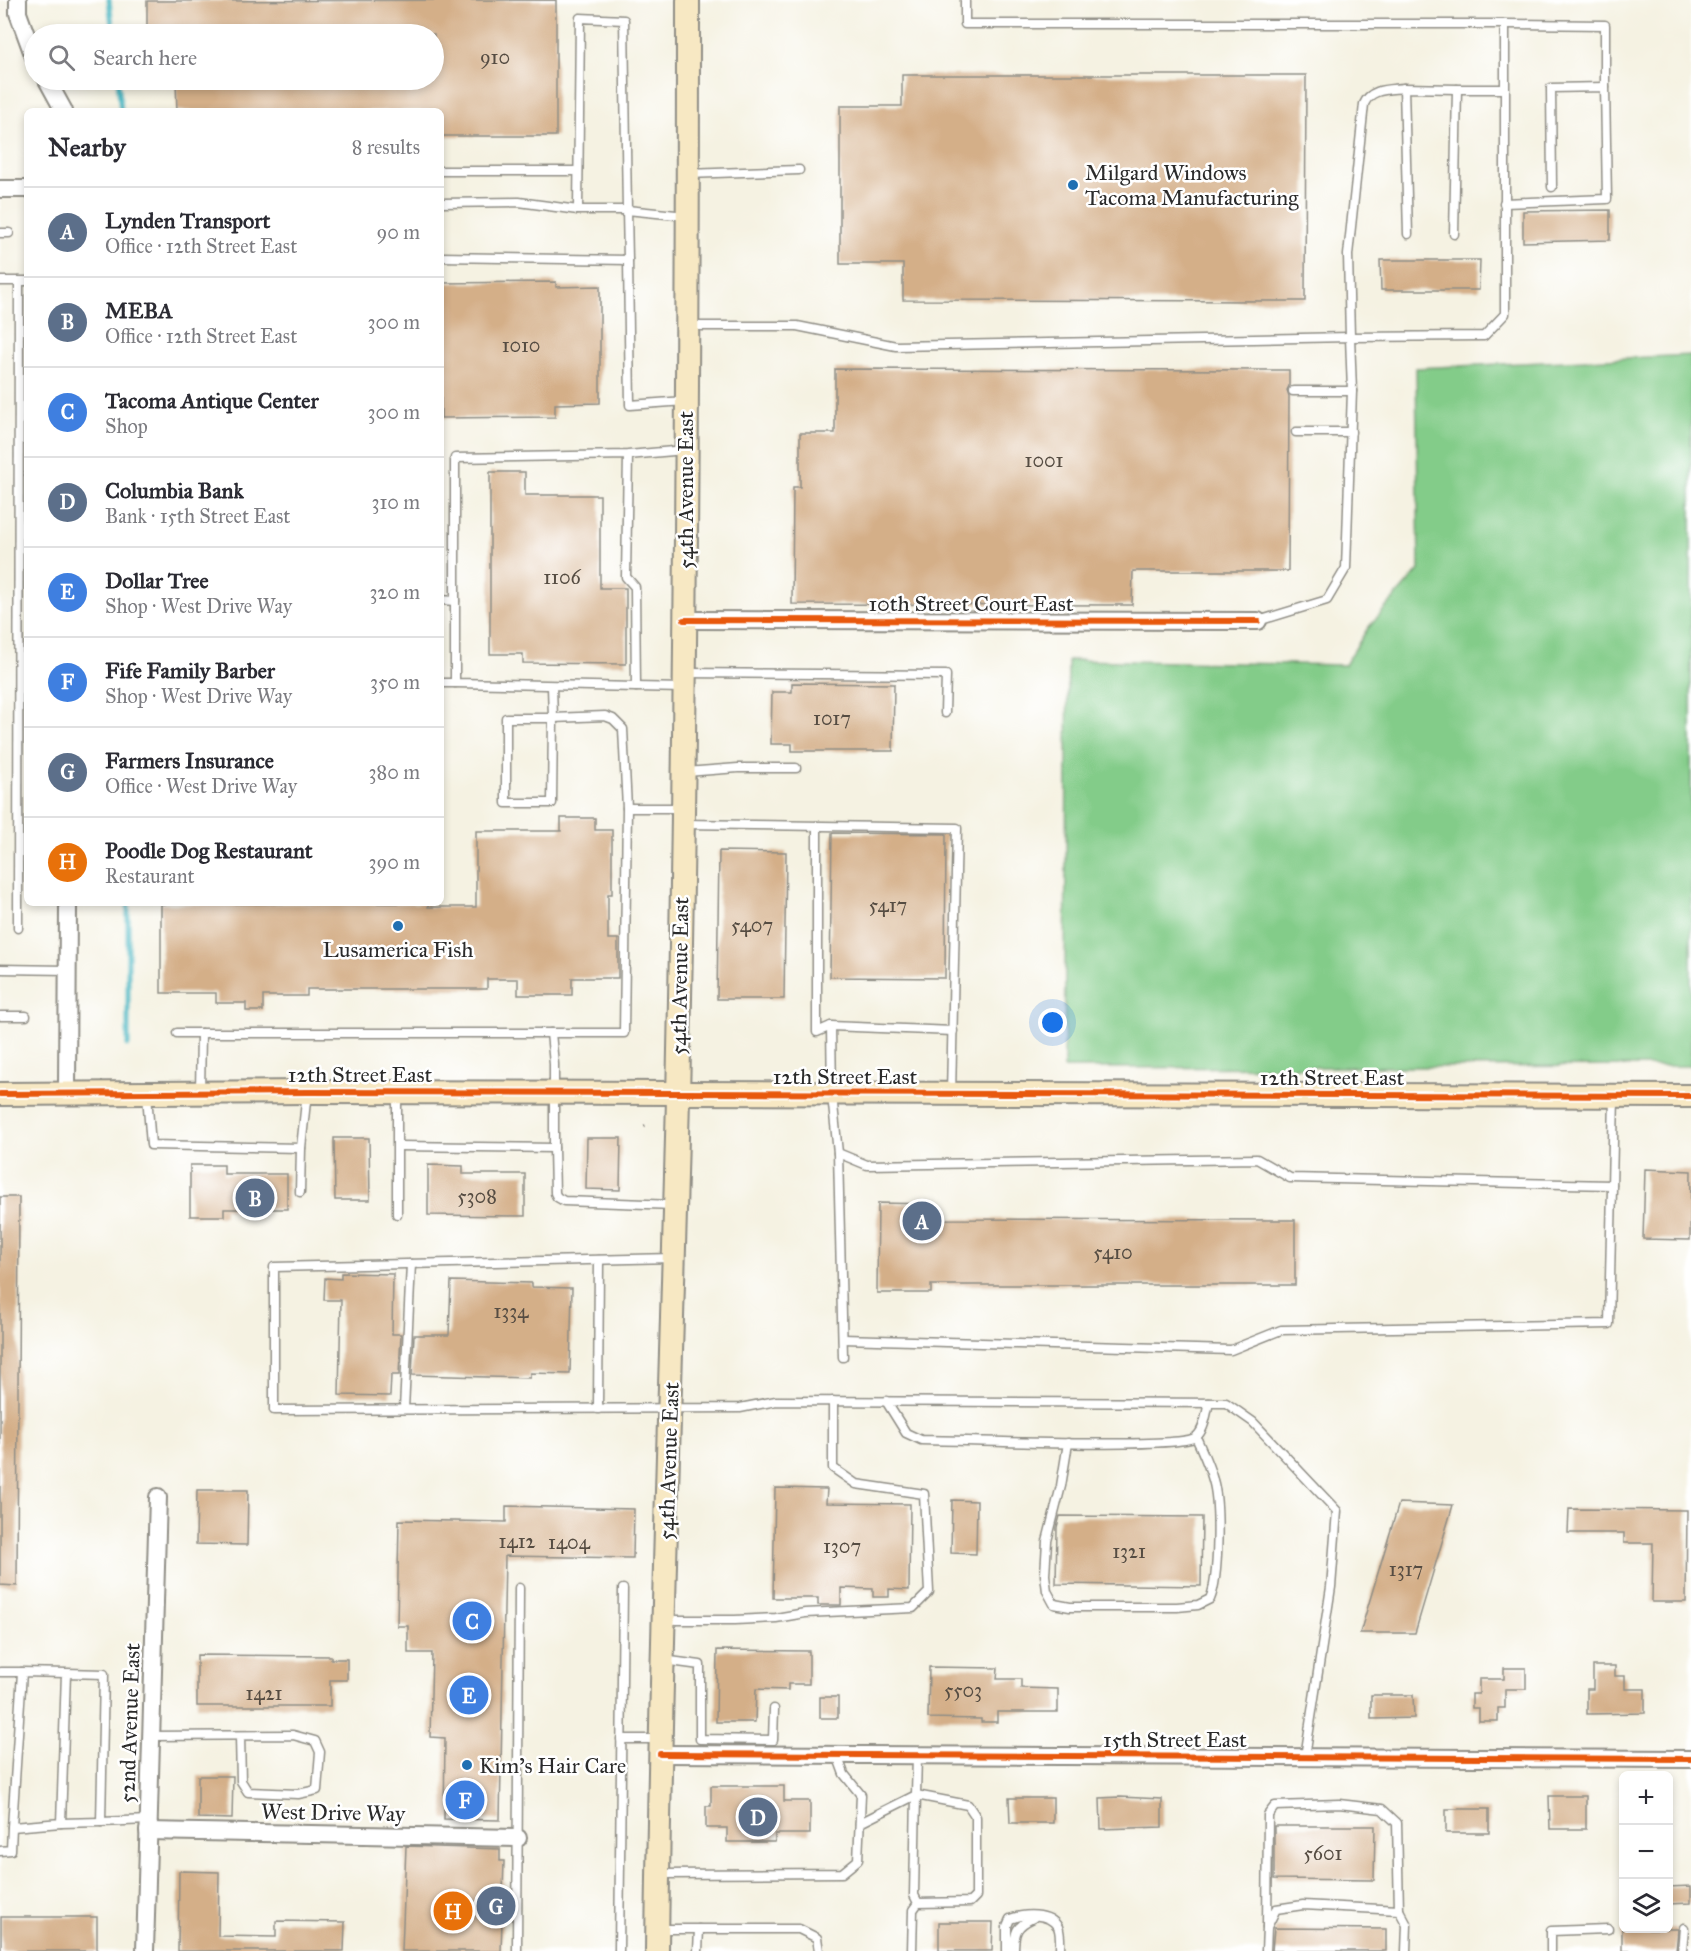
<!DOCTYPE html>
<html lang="en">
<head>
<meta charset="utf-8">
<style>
  :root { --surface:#fff; --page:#f2f2f3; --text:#2b2b33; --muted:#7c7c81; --line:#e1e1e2; --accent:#7c3aed }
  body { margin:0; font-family:"IM FELL Great Primer",serif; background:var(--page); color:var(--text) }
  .controls { position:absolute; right:18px; bottom:18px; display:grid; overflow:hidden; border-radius:9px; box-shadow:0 3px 9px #0003 }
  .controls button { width:54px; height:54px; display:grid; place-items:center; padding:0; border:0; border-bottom:2px solid var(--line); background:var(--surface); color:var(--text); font:30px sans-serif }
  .you { position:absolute; left:1053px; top:1023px; width:21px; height:21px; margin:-15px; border:4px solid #fff; border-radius:50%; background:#1a73e8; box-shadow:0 0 0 9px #1a73e833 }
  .badge { display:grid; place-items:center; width:39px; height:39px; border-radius:50%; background:var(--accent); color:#fff; font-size:20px; font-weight:700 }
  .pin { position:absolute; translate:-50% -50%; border:3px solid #fff; box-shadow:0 2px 6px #0006 }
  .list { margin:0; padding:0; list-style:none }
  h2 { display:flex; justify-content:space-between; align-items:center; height:78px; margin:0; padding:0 24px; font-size:26px }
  h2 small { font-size:20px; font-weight:400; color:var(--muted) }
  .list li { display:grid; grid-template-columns:39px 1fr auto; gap:18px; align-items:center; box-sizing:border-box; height:90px; padding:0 24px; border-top:2px solid var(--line) }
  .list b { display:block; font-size:22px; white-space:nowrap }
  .list p { margin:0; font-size:20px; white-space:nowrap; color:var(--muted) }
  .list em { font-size:20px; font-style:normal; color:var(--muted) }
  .icon { flex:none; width:33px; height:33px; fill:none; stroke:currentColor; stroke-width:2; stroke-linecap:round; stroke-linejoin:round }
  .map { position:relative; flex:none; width:1691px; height:1951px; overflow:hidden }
  .search { position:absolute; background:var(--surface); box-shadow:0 3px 9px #0003; left:24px; top:24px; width:420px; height:66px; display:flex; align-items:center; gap:15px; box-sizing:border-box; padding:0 21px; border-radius:33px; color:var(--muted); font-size:22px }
  .panel { position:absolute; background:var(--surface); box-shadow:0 3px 9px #0003; left:24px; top:108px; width:420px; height:798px; border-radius:9px }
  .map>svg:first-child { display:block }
</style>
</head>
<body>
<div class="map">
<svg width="1691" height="1951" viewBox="0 0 1691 1951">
  <rect width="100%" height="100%" fill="#fff"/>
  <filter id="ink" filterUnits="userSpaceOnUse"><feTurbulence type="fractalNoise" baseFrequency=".0167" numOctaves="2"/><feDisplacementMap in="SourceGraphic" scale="12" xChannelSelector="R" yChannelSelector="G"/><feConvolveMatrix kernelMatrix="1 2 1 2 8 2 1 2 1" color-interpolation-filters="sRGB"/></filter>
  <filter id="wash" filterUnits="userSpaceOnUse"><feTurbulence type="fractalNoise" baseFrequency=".008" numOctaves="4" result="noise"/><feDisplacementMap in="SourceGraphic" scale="24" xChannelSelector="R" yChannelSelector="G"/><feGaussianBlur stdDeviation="1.35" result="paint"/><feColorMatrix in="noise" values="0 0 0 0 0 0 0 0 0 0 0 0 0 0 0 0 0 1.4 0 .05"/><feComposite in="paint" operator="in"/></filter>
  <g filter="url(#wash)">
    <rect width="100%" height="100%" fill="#f5f2e2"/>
    <polygon fill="#83cc89" stroke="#577c5a" stroke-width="1.5" points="1691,355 1691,1066 1064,1068 1068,660 1345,665 1368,628 1419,570 1416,368"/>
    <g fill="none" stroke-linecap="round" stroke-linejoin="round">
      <g stroke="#4ab7c3" stroke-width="5">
        <polyline points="109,0 113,34"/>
        <polyline points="118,80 121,111"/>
        <polyline points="128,903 128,1045"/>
      </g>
    </g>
    <g id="blocks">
      <g fill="#d4af88">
        <polygon points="556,0 556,136 441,136 441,111 177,111 176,80 434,80 434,34 147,34 147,1"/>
        <polygon points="902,75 1306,75 1305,301 903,300 903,264 840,264 840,106 902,106"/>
        <polygon points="1610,210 1610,240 1523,242 1523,211"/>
        <polygon points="1380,260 1480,260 1479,290 1381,290"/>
        <polygon points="556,282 556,287 600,286 600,403 555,404 555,417 441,418 441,283"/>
        <polygon points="835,369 1289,370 1289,386 1287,390 1289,396 1288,571 1133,571 1132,605 792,604 793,487 800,487 800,433 835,433"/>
        <polygon points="490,472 525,472 525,495 600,495 600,588 626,588 626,664 523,663 523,654 490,654"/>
        <polygon points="792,683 894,684 893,751 792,751 792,744 771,744 772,692 792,692"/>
        <polygon points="561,818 595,818 595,830 612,830 612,894 608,894 608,939 618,939 618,978 572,978 572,995 518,995 518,979 487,979 487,989 307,989 307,996 263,996 263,1011 246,1011 246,1003 216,1003 216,993 161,993 161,904 428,903 428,907 476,907 476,831 561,831"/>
        <polygon points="832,833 946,834 945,978 830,977"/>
        <polygon points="719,851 786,852 784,999 717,999"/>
        <polygon points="334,1138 369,1138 370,1200 335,1200"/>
        <polygon points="587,1138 621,1138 620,1190 586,1189"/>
        <polygon points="190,1165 224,1165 224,1174 287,1174 287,1209 224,1209 224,1216 190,1216"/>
        <polygon points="428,1165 463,1166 463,1174 525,1174 525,1216 428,1215"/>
        <polygon points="1645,1169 1691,1171 1690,1240 1643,1239"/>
        <polygon points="0,1197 19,1197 17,1586 0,1585"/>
        <polygon points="878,1203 932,1204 932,1219 1295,1220 1295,1285 931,1285 931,1293 877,1293"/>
        <polygon points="341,1273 393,1274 392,1334 401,1334 399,1375 391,1375 390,1396 339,1395 341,1300 324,1300 325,1278 341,1279"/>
        <polygon points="451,1281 532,1283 532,1287 572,1288 570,1374 530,1373 530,1378 412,1375 414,1335 449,1335"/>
        <polygon points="775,1488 827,1489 826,1503 910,1504 909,1590 889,1589 889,1597 873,1597 873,1589 841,1588 841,1605 818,1605 818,1598 773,1598"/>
        <polygon points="197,1490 248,1490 247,1545 196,1544"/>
        <polygon points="952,1500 977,1501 976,1554 951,1553"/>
        <polygon points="1399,1503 1453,1505 1415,1633 1360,1633"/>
        <polygon points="506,1506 634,1509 633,1558 505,1556 500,1820 444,1819 445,1738 430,1737 432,1653 408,1653 408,1626 397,1626 399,1520 506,1522"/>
        <polygon points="1569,1509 1687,1510 1686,1602 1652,1602 1653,1543 1624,1543 1624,1533 1568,1533"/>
        <polygon points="1060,1516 1202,1517 1201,1586 1056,1584 1057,1527"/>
        <polygon points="717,1650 809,1651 809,1684 788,1684 788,1690 756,1689 755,1722 716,1722"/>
        <polygon points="197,1655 331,1656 331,1659 347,1659 347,1680 330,1680 330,1706 197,1706"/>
        <polygon points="1593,1666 1615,1666 1615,1676 1625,1676 1625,1689 1645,1689 1645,1713 1587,1714 1587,1689 1593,1689"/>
        <polygon points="929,1667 998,1668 997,1679 1021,1679 1021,1688 1058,1689 1058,1712 997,1712 997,1722 981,1722 981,1719 928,1718"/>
        <polygon points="1504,1668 1526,1668 1526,1689 1505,1689 1505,1708 1498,1708 1498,1721 1479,1721 1479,1708 1472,1708 1472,1694 1479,1694 1479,1679 1504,1679"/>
        <polygon points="1371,1695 1413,1695 1414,1718 1371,1719"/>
        <rect x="820" y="1697" width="18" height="21"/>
        <polygon points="198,1776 233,1776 232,1819 198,1818"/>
        <polygon points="711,1786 784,1786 784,1801 810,1801 810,1834 775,1834 775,1842 727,1842 727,1828 706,1828 706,1806 711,1806"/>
        <polygon points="1549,1796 1586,1796 1586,1829 1550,1829"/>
        <polygon points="1120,1797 1162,1799 1162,1827 1101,1829 1100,1798"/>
        <polygon points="1009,1798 1053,1798 1053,1823 1010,1823"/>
        <rect x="1446" y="1809" width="43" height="24"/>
        <polygon points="1274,1826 1375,1826 1374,1880 1274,1879"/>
        <polygon points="406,1846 500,1849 500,1861 504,1861 501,1951 402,1951"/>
        <polygon points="179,1871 219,1872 218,1936 276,1937 276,1921 345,1922 344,1951 178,1951"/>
        <polygon points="1691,1886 1691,1903 1668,1904 1668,1887"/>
        <rect x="1" y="1917" width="96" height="34"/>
        <polygon points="939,1922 993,1922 992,1951 939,1951"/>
        <polygon points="1274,1928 1386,1929 1386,1951 1272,1951"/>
        <polygon points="1622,1929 1678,1929 1676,1951 1622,1951"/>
      </g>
    </g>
  </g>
  <g filter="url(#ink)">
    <use href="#blocks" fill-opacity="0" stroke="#908e86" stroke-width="1.5"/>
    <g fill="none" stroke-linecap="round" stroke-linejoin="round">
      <g stroke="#908e86" stroke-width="11">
        <g id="lane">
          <path d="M 965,0 L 965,24 L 1505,24 L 1505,314 L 1484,336 L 1350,337 L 1348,255 L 1364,104 C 1371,88 1389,90 1404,88"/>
          <polyline points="1505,24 1605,25 1605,87"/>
          <polyline points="441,171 578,171"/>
          <polyline points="688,174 799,170"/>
          <polyline points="441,203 519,202 578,210 580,18 624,20 627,210 686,216"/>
          <polyline points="1504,203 1607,199 1605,87 1551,88 1552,187"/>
          <polyline points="0,233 9,233"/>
          <polyline points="1408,234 1404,88 1457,89"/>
          <polyline points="1454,234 1457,89 1504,89"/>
          <polyline points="441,257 628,260 627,210 578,210"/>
          <polyline points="628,260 630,405 685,401"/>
          <polyline points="0,281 27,281"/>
          <polyline points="690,326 797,326 896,346 1350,337 1352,391 1346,568 1327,600 1258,621"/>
          <polyline points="1293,391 1352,391"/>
          <polyline points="1296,432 1351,432"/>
          <polyline points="628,455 455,458 455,683 636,687 635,587 626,577 628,455 685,450"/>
          <polyline points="441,600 455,601"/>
          <polyline points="687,673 946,675 945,713"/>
          <polyline points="441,683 455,683"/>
          <polyline points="636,687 683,688"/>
          <polygon points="506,718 553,718 552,803 506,803"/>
          <polyline points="686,772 738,768 796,768"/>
          <polyline points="627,808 681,808"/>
          <polyline points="683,824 957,828 951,1094"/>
          <polyline points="817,827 817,1032 831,1026 953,1031"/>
          <polyline points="18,928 19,281"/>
          <polyline points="0,969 67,970"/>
          <polyline points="0,1016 26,1016"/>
          <polyline points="831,1026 832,1095 838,1153 843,1357"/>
          <polyline points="177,1033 201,1033"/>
          <polyline points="200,1092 201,1033 624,1033 627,808 623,729 613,719 605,716 553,718 552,686"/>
          <polyline points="397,1093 397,1214"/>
          <polyline points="147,1095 151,1145 301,1148 307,1092"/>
          <polyline points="398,1146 554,1148 554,1064 551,1033"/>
          <polyline points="554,1148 555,1193 557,1197 564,1201 674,1205"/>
          <polyline points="838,1153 867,1165 1257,1159 1290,1178 1612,1185"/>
          <polyline points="300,1192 301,1148"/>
          <polyline points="673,1258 274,1267 274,1410 740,1408 776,1401 1226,1403 1253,1422 1337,1511 1331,1587 1305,1757"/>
          <polyline points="843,1339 1231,1350 1281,1330 1609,1324 1614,1096"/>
          <path d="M 886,1401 L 906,1433 L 921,1440 C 957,1440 1180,1450 1196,1437 C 1205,1430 1206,1413 1209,1403"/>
          <polyline points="404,1409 411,1264"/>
          <polyline points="598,1409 599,1260"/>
          <path d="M 1068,1443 L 1061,1486 L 1047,1541 L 1045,1575 L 1047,1591 L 1054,1604 L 1070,1607 L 1177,1607 L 1198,1605 L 1210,1599 C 1219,1579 1220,1502 1213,1480 C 1209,1465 1202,1451 1196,1437"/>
          <polyline points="664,1620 735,1620 776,1618 805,1613 913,1608 929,1592 924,1494 856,1484 833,1468 833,1401"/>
          <polyline points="663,1660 700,1665 700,1739 773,1740 774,1709"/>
          <polyline points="0,1672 22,1672"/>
          <polyline points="66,1673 22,1672 12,1827 61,1823 66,1673 104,1674 101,1822 148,1820"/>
          <polyline points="151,1736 293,1735 315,1741 320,1752 317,1790 298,1794 248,1792 241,1781 240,1736"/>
          <polyline points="621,1739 660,1739"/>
          <polyline points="61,1823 101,1822"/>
          <polyline points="860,1823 916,1795 917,1756"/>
          <polyline points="0,1851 11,1850 12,1827"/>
          <polyline points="658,1874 842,1873 858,1860 861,1795 844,1774 837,1755"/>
          <polyline points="1267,1927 1268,1815 1275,1806 1339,1804 1382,1809 1397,1823 1399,1910"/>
          <polyline points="659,1929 799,1929 817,1938 819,1951"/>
          <polyline points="517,1951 519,1588"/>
          <polyline points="619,1951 623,1589"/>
          <polyline points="698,1951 699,1929"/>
          <polyline points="912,1951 913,1910 918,1903 970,1902 976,1896 976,1817 968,1805 916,1795 914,1895 918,1903"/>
          <path d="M 1007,1951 L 1007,1926 L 1010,1919 C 1024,1914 1049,1912 1058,1927 C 1061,1934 1060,1944 1060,1951"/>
          <path d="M 1014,1951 C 1014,1932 1016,1926 1033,1918"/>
          <polyline points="1266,1951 1267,1927 1276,1909 1303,1905 1399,1910 1407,1925 1406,1951"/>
          <polyline points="1551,1951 1551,1931 1608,1929"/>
          <polyline points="1682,1951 1684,1928"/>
        </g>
      </g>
      <g stroke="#908e86" stroke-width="20">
        <g id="street">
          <polyline points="18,0 18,13 34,57"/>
          <polyline points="47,80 64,111"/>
          <polyline points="0,189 27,189"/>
          <polyline points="684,620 1258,621"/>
          <polyline points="67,1094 68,903"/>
          <polyline points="660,1754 1691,1759"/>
          <polyline points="148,1831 518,1838"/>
          <polyline points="145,1951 158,1497"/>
        </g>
      </g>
      <g stroke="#908e86" stroke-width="26">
        <g id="secondary">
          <polyline points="0,1094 307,1092 1691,1096"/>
          <path d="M 657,1951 C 660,1667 671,1382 678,1098 C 686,732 688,366 688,0"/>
        </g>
      </g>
      <polyline stroke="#908e86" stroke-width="3" stroke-dasharray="1.5 4.5" stroke-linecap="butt" points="644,1126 648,1125"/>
      <use href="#lane" stroke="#fff" stroke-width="8"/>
      <use href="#street" stroke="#fff" stroke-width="16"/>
      <use href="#secondary" stroke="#f7e8c3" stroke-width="22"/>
      <g stroke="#fff" stroke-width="10">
        <g id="cycleway">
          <polyline points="684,620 1258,621"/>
          <polyline points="0,1094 307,1092 1691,1096"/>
          <polyline points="660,1754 1691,1759"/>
        </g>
      </g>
      <use href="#cycleway" stroke="#e8590c" stroke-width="6"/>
    </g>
  </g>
  <g fill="#1f6fb2" stroke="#fff" stroke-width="2">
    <circle cx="1073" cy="185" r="6"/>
    <circle cx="398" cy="926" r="6"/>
    <circle cx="467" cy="1765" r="6"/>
  </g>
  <g text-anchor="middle" stroke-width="5" stroke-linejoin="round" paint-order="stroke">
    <g font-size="20" fill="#554c42">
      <text x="495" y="64">910</text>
      <text x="521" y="352">1010</text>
      <text x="1044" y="467">1001</text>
      <text x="562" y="584">1106</text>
      <text x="832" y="725">1017</text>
      <text x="888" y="912">5417</text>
      <text x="752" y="932">5407</text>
      <text x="477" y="1203">5308</text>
      <text x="1113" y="1259">5410</text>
      <text x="511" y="1318">1334</text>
      <text x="517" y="1548">1412</text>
      <text x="569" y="1549">1404</text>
      <text x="842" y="1553">1307</text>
      <text x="1129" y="1558">1321</text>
      <text x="1406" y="1576">1317</text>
      <text x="963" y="1697">5503</text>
      <text x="264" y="1700">1421</text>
      <text x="1323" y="1860">5601</text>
    </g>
    <g font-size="22" fill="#2b2b2b" stroke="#fff" text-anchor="start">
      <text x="1085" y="180">Milgard Windows<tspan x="1085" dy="25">Tacoma Manufacturing</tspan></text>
      <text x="398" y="957" text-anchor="middle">Lusamerica Fish</text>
      <text x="479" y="1773">Kim's Hair Care</text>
    </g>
    <g font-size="22" fill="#2b2b2b" stroke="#fff">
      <text transform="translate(685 490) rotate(-90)" y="8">54th Avenue East</text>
      <text x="971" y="611">10th Street Court East</text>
      <text transform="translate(679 976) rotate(-89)" y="8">54th Avenue East</text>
      <text x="360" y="1082">12th Street East</text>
      <text x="845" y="1084">12th Street East</text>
      <text x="1332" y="1085">12th Street East</text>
      <text transform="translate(668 1461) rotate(-88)" y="8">54th Avenue East</text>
      <text transform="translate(129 1723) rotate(-88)" y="8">52nd Avenue East</text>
      <text x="1175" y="1747">15th Street East</text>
      <text transform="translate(333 1812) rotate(1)" y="8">West Drive Way</text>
    </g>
  </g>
</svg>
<div class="controls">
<button>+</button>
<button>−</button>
<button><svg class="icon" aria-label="layers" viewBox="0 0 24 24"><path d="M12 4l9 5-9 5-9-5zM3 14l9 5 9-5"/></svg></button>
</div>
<div class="you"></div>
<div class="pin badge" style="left:922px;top:1221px;background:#5c6f8a">A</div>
<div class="pin badge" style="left:255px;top:1198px;background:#5c6f8a">B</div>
<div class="pin badge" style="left:472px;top:1621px;background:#3f7fe0">C</div>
<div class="pin badge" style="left:758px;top:1817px;background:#5c6f8a">D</div>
<div class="pin badge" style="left:469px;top:1695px;background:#3f7fe0">E</div>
<div class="pin badge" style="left:465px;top:1800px;background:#3f7fe0">F</div>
<div class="pin badge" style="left:496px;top:1906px;background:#5c6f8a">G</div>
<div class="pin badge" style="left:453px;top:1911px;background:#e8710a">H</div>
<div class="search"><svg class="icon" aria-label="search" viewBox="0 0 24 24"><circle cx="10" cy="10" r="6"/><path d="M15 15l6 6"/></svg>Search here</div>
<section class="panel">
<h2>Nearby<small>8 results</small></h2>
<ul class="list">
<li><span class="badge" style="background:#5c6f8a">A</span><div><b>Lynden Transport</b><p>Office · 12th Street East</p></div><em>90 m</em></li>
<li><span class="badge" style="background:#5c6f8a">B</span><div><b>MEBA</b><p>Office · 12th Street East</p></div><em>300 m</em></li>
<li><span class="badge" style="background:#3f7fe0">C</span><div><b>Tacoma Antique Center</b><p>Shop</p></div><em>300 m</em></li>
<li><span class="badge" style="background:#5c6f8a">D</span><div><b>Columbia Bank</b><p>Bank · 15th Street East</p></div><em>310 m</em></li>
<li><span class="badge" style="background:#3f7fe0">E</span><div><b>Dollar Tree</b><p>Shop · West Drive Way</p></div><em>320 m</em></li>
<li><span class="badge" style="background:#3f7fe0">F</span><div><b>Fife Family Barber</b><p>Shop · West Drive Way</p></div><em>350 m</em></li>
<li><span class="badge" style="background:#5c6f8a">G</span><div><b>Farmers Insurance</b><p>Office · West Drive Way</p></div><em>380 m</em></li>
<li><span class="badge" style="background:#e8710a">H</span><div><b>Poodle Dog Restaurant</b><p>Restaurant</p></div><em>390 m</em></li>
</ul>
</section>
</div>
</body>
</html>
